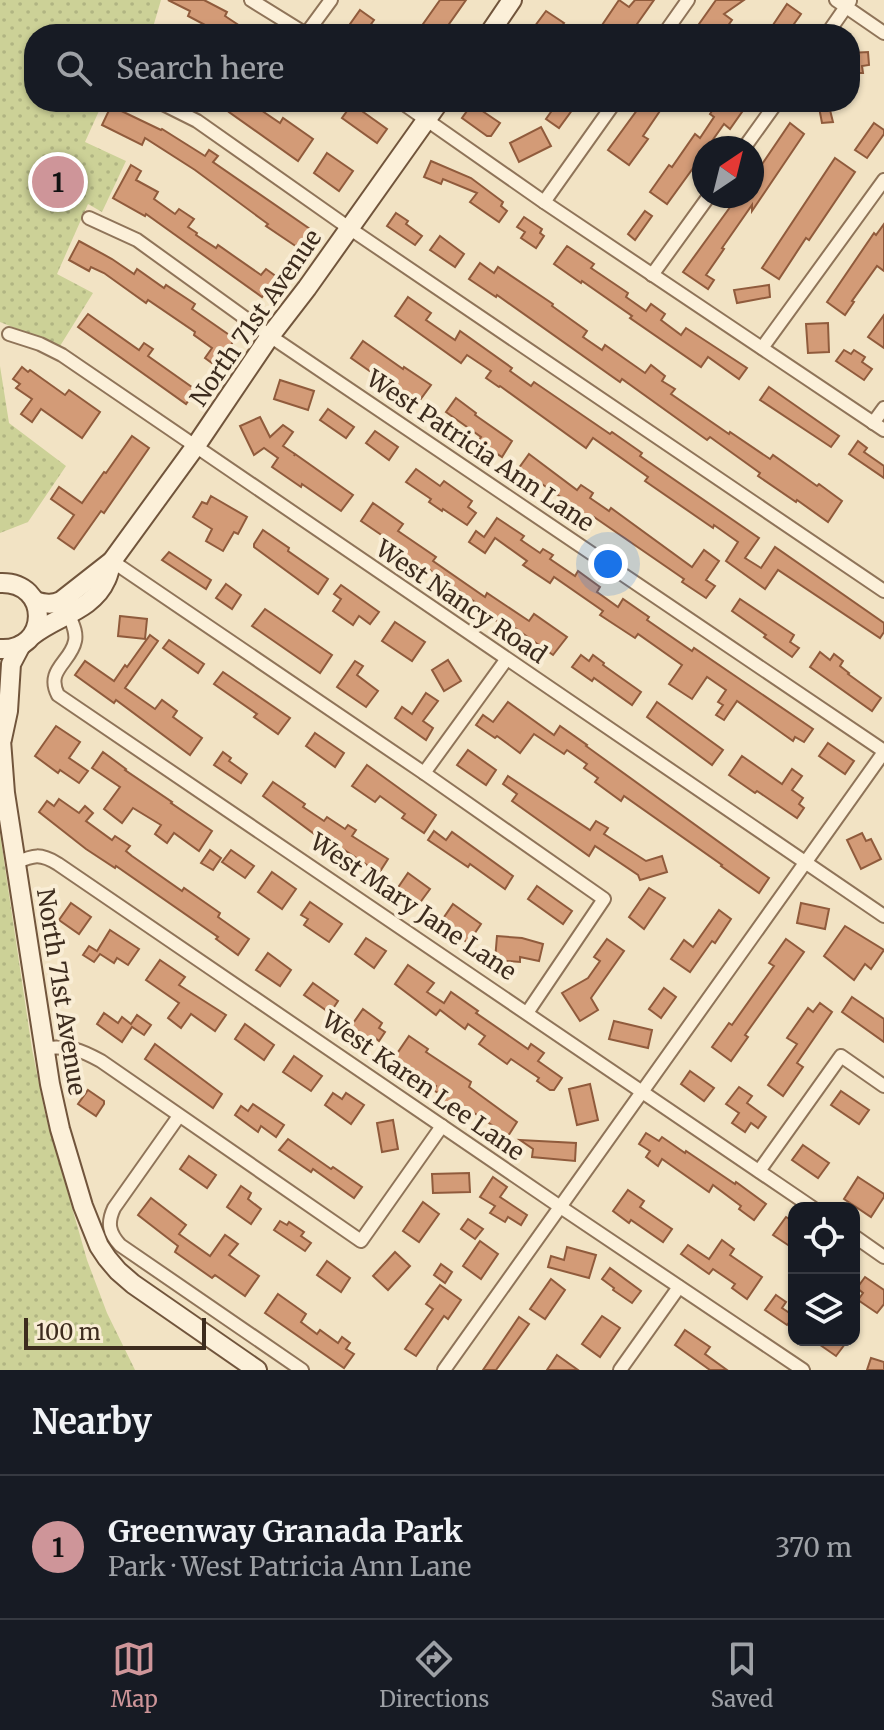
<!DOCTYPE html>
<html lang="en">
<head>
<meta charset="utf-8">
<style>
  :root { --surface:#171b24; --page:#242831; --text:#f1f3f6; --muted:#9ea1a6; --line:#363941; --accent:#ce9599 }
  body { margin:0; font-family:Merriweather,serif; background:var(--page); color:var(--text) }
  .controls { position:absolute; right:24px; bottom:24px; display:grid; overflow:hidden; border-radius:16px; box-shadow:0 2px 6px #0004 }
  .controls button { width:72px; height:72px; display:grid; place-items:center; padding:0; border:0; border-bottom:2px solid var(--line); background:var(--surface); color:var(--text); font:40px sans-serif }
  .compass { position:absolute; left:692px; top:136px; width:72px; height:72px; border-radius:50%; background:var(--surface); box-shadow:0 2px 6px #0004; rotate:35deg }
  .scale { position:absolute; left:24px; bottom:20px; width:182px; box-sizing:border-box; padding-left:8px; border:4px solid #3d2c1e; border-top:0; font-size:22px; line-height:28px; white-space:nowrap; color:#3d2c1e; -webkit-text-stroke:6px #f9edd5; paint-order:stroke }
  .you { position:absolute; left:608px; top:564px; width:28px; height:28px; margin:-20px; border:6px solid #fff; border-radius:50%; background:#1a73e8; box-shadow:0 0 0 12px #1a73e833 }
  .badge { display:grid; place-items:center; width:52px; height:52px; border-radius:50%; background:var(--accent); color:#111; font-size:26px; font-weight:700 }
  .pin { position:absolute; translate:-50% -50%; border:4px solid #fff; box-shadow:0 2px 8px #0006 }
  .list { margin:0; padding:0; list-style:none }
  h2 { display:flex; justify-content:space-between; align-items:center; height:104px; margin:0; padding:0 32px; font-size:34px }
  h2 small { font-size:26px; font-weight:400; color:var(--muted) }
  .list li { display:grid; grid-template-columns:52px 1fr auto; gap:24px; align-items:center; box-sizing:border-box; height:144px; padding:0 32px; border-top:2px solid var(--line) }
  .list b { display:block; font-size:30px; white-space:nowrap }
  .list p { margin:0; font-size:26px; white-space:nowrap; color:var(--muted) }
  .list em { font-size:26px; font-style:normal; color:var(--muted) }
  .icon { flex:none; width:44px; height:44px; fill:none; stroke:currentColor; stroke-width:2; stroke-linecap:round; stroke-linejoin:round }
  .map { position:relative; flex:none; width:884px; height:1370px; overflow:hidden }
  .search { position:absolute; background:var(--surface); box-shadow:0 2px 6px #0004; left:24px; right:24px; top:24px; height:88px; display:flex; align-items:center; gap:20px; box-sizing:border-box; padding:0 28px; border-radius:32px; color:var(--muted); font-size:30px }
  .sheet { height:248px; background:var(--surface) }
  nav { display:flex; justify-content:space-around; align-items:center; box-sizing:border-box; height:112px; border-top:2px solid var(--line); background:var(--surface); font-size:22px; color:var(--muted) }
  nav a { display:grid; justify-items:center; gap:4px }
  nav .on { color:var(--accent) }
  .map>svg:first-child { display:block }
</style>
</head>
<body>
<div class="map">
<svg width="884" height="1370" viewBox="0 0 884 1370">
  <defs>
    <pattern id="park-dots" width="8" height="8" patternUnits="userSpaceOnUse" patternTransform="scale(2)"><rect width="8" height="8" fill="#ccd197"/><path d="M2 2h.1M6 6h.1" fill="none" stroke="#b0b482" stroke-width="1.8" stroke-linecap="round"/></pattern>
  </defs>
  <rect width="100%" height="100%" fill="#f2e3c4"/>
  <g fill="url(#park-dots)">
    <polygon points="0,0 161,0 151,34 34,34 34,102 103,102 85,142 126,161 102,212 88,204 57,274 93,293 60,346 0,322"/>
    <polygon points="0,366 9,423 66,466 28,522 0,533"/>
    <polygon points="0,834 32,1049 45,1113 87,1260 107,1313 135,1370 0,1370"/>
  </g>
  <g fill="#d39b77" stroke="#905b3c" stroke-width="2">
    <polygon points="168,0 204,0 227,12 225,16 252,34 222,34 188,16 190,11"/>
    <polygon points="440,0 466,0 442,34 416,34"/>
    <polygon points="619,0 629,7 635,0 654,0 630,34 596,34"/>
    <polygon points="716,0 744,0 724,14 732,20 722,34 692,34"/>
    <polygon points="787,4 801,14 787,34 767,34"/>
    <polygon points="360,10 374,20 364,34 343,34"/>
    <polygon points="546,11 564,23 556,34 529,34"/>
    <polygon points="868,52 869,65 862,66 863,73 850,73 850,53"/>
    <polygon points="219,102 249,102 280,123 283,118 313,139 298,161 229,112 231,110"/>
    <polygon points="558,102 578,102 559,128 546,119"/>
    <polygon points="643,102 666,102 643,136 648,139 629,165 608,150"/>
    <polygon points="718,102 749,102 730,129 724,124 707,148 704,148 704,153 667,204 650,192 669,165 672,167 695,134 700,138 714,117 710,114"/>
    <polygon points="818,102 828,102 833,122 822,123"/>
    <polygon points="352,104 387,129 377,143 342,118"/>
    <polygon points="472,104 500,123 491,136 487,136 462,118"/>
    <polygon points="111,106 161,130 162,129 205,156 209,150 218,156 213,162 310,229 297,247 266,226 268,224 195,170 145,138 142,145 102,125"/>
    <polygon points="790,123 804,134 752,211 752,205 722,248 724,249 706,275 714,280 708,289 683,272 736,199 738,201 741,196 752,196 752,179"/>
    <polygon points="874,123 884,130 884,134 867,158 855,150"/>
    <polygon points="541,127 551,146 519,162 510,143"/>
    <polygon points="327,153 353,171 339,191 314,173"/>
    <polygon points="835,158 855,172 809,240 806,238 779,279 762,268"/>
    <polygon points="431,161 471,178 503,202 501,206 507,211 499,222 470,202 477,193 443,179 441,184 424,177"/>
    <polygon points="131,165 141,171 136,180 158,192 154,199 175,214 179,209 194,219 188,227 197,233 196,235 216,248 218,245 261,275 266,269 277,277 262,297 146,214 145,216 113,198"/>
    <polygon points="645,211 652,216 635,240 628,234"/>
    <polygon points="396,213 408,221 406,224 422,236 415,245 387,226"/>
    <polygon points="524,217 542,229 540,233 544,236 536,248 521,238 525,232 517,227"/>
    <polygon points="884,224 884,271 877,266 852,301 854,302 845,315 827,302 874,233 876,235"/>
    <polygon points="440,236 464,254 455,267 430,250"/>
    <polygon points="79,241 112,259 134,274 137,269 164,288 166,285 195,304 192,309 235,339 216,366 205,358 212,348 194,335 195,332 148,300 146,303 104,273 91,267 89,271 69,260"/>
    <polygon points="567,246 594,264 591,268 628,293 626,297 646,311 651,304 665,314 661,320 681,335 686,328 747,368 739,379 708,357 701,367 630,318 632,316 582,281 581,283 554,264"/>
    <polygon points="480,263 494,273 498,267 553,304 552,306 587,331 583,337 602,350 605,345 645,373 651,365 665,376 662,381 675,389 671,394 729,434 730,432 770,459 773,455 817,486 819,484 842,501 828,522 797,500 796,502 758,476 760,473 710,437 707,440 622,379 620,382 497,295 496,297 469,279"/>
    <polygon points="769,285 770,297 737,303 734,290"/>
    <polygon points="408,297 431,313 426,320 455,340 460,331 512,368 510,371 531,386 534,382 610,434 612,432 642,453 640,456 759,538 745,558 761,568 775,547 884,623 884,632 880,638 778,570 765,589 726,561 738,542 714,525 713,528 645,481 648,477 593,438 586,448 500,386 499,387 486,378 491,371 467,355 461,363 395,316"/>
    <polygon points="88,314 139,350 144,343 153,349 148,356 196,390 186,404 78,327"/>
    <polygon points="884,315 884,348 868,337"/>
    <polygon points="828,323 829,352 808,353 806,324"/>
    <polygon points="363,341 403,369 404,367 431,385 417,404 351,358"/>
    <polygon points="844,350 851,354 854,350 865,357 862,362 872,369 864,380 836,361"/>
    <polygon points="22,367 28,372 30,370 65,395 69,390 100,412 82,438 41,409 32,422 21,414 32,399 16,388 20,384 13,379"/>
    <polygon points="280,380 314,391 308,410 274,399"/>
    <polygon points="769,387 839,436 831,447 760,400"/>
    <polygon points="456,398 476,413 475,415 512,441 502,457 478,441 481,437 446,412"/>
    <polygon points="328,409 354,427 346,438 320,420"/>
    <polygon points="260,417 270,437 283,425 293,432 283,446 295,454 294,456 295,454 353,495 341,511 302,484 301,487 272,467 278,458 264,448 254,455 240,426"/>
    <polygon points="375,431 398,447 389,460 366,443"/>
    <polygon points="132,436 149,448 104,513 101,511 74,549 58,538 74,515 51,499 59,487 82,503 104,472 106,473"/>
    <polygon points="858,441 867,448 864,452 884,466 884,478 849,454"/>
    <polygon points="529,454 577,490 581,485 593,493 590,498 609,511 611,508 692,567 704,550 719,561 706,580 715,586 706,598 682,582 684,579 594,517 592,519 542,484 539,488 516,472"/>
    <polygon points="416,469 440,486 444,481 472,501 468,507 476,513 467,525 443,509 442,511 429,502 431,499 406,482"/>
    <polygon points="211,496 247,517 238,534 234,532 223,551 206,541 212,529 193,517 202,502 207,504"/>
    <polygon points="373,503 403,524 398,531 436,557 433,561 485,597 487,593 529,621 534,614 567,637 553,655 515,628 513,632 477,608 479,605 428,569 426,571 397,551 399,547 361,521"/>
    <polygon points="497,518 524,536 521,540 540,553 543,549 553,555 550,559 575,576 578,571 600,587 597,592 618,607 623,599 649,617 647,620 692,651 694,648 813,729 804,742 795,737 793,741 737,701 724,720 716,715 723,705 718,702 726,690 707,677 692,699 669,684 682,665 638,634 635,638 600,615 603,611 554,577 550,583 523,565 527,561 495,538 485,553 469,542 476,531 484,537"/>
    <polygon points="263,530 289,548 288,551 328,579 318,594 254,547 254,544"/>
    <polygon points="169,552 211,580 206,589 162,560"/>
    <polygon points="226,584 241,595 232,609 216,598"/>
    <polygon points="341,585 379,612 370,624 359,616 353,625 333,611 341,599 334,594"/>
    <polygon points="740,599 794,635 790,642 799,648 792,657 764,637 766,635 732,611"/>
    <polygon points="265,609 332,655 320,673 252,626"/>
    <polygon points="120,616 147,619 145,639 118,636"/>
    <polygon points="395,622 425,642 412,661 382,641"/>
    <polygon points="150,635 158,641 125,688 155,709 162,700 177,711 173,717 202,738 190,755 116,700 114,703 75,675 85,661 114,681 125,665 127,667"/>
    <polygon points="169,640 204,664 198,673 163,648"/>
    <polygon points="820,652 830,660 834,654 843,661 840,666 849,673 848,674 881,698 872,711 810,667"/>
    <polygon points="581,655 589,661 593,655 604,663 603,665 641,692 632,705 594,678 592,681 572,667"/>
    <polygon points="448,660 461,681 444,691 432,670"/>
    <polygon points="355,661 363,666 357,675 378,691 366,707 337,687"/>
    <polygon points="223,672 290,718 278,734 254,717 257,714 214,684"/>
    <polygon points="426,693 438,701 423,721 433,728 426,740 395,718 402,707 412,714"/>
    <polygon points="508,702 554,735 560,726 587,745 586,746 769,878 759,893 721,866 722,865 624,796 621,801 595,782 598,778 584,768 587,764 567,750 564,754 534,734 520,753 497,736 495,738 476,725 483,715 493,722"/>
    <polygon points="657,702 723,750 712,765 647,717"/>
    <polygon points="56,726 80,742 69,758 88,771 79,783 60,770 58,773 35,756"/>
    <polygon points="315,733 344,753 335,767 306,746"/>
    <polygon points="828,743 854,761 845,774 819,756"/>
    <polygon points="468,750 496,770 486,785 457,765"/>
    <polygon points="103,752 126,769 125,770 172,802 171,803 212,831 199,851 174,833 167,843 155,834 161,825 133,808 122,823 104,809 120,787 92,768"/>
    <polygon points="223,752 231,758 229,761 247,774 241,783 214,765"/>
    <polygon points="742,756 782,784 792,769 802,776 792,790 803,798 799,804 804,808 797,818 757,791 755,793 729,775"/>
    <polygon points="367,765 436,815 424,833 402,818 405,814 380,796 375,802 352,786"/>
    <polygon points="508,776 590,830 596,821 608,828 604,834 646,861 662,856 667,872 640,880 638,875 595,846 589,856 512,801 517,794 503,784"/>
    <polygon points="273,782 305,804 303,807 324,821 327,817 345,829 348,825 356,830 352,836 388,859 379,873 343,849 340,853 263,796"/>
    <polygon points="59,799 79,813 85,806 93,813 86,821 112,840 115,836 130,846 126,851 132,856 182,891 184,888 220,913 218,917 249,939 238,955 216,939 218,937 116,866 115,868 86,849 39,812 47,801 54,806"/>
    <polygon points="434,831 446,840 452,832 513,876 505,889 470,864 468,867 428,840"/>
    <polygon points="862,833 866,841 871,839 881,859 861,869 847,840"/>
    <polygon points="210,850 221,858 213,870 201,863"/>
    <polygon points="231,850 254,866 245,878 222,862"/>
    <polygon points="272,872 296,889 282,909 258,892"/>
    <polygon points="408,873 430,889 419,904 397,889"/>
    <polygon points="537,886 572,911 563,924 528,899"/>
    <polygon points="649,888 665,898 644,929 629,917"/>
    <polygon points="310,902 342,924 329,942 304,925 308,919 301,915"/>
    <polygon points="71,903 91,917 79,934 59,920"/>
    <polygon points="801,903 829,909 825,929 797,923"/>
    <polygon points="453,904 481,924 468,943 440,923"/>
    <polygon points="719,910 731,919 715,943 712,941 690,972 671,959 684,940 693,947"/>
    <polygon points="845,926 884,950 871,969 865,964 854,980 824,956"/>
    <polygon points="110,930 139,949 128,965 117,958 114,963 100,954 94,962 83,955 89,946 97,951"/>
    <polygon points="497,936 522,938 543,944 539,961 520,957 520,962 495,960"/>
    <polygon points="366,938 386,951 374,968 355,954"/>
    <polygon points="607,939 624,951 591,998 598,1010 580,1021 562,993 588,978 600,961 594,957"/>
    <polygon points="786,939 804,952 745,1035 748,1037 731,1061 712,1047 729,1023 732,1025 774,966 769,963"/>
    <polygon points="268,953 291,970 280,986 256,970"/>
    <polygon points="160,960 185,977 179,985 226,1015 215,1031 191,1014 181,1028 168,1018 179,1003 146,980"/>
    <polygon points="408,965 434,983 427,992 444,1003 451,992 478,1011 476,1013 528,1049 531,1044 544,1053 538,1061 562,1078 554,1090 550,1090 537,1081 539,1078 511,1059 507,1064 479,1044 485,1036 468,1024 465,1029 440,1010 436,1015 395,984"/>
    <polygon points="313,983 338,1001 330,1013 304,995"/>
    <polygon points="664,988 676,997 661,1018 649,1009"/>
    <polygon points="852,997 884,1019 884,1042 842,1012"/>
    <polygon points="820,1003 832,1012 797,1063 803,1067 783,1096 768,1085 797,1044 787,1038 808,1008 813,1012"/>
    <polygon points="363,1009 382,1023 379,1028 385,1032 379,1041 374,1037 370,1043 349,1029"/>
    <polygon points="104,1013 118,1023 122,1017 131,1024 137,1015 151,1025 144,1035 132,1027 122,1042 97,1024"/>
    <polygon points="614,1021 652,1030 648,1048 609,1039"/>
    <polygon points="245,1024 274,1045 264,1060 235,1039"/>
    <polygon points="409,1036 428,1049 426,1052 471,1082 469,1087 517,1122 508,1136 467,1108 461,1116 436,1099 440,1094 433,1090 436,1086 394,1058"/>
    <polygon points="155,1044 222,1094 213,1108 145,1059"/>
    <polygon points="294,1056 322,1076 311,1091 283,1072"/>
    <polygon points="690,1071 714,1088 704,1101 681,1084"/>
    <polygon points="590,1084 598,1120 577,1125 569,1089"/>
    <polygon points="739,1087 752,1096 747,1103 766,1117 758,1128 751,1123 745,1132 732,1123 739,1113 726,1104"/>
    <polygon points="88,1090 104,1101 104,1104 96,1116 78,1104"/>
    <polygon points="841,1091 869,1110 859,1124 831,1105"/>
    <polygon points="333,1093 342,1099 346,1093 364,1105 351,1124 325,1105"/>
    <polygon points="253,1104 284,1125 276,1137 261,1126 258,1132 235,1115 241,1106 248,1111"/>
    <polygon points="393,1120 398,1149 382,1152 377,1123"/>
    <polygon points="646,1133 659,1141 662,1137 685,1153 686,1151 735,1184 736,1182 766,1204 754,1220 739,1209 741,1206 713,1185 709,1192 662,1159 658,1166 646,1157 650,1151 639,1144"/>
    <polygon points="288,1139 331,1169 333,1167 362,1187 354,1198 313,1169 311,1172 279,1150"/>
    <polygon points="520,1140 576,1143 575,1161 532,1157 533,1149"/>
    <polygon points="803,1145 829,1163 818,1178 792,1160"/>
    <polygon points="189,1156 216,1175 207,1188 180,1169"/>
    <polygon points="469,1173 470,1192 433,1193 432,1174"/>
    <polygon points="493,1177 507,1187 500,1197 527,1215 521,1225 508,1217 505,1222 490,1213 495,1206 480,1197"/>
    <polygon points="858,1177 884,1194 884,1197 871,1217 844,1199"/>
    <polygon points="241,1186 251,1193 248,1199 261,1209 251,1224 227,1207"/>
    <polygon points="628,1190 644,1201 640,1207 672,1229 663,1242 631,1220 629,1223 613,1211"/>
    <polygon points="151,1198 186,1225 179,1234 210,1256 225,1235 238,1244 229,1255 259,1276 245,1296 215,1275 212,1278 175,1252 178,1246 138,1215"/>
    <polygon points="423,1202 439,1214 419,1242 403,1231"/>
    <polygon points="786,1217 794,1222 794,1249 773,1235"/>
    <polygon points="468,1219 483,1229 475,1239 461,1229"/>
    <polygon points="280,1221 287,1225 289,1222 304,1232 301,1236 311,1243 305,1251 274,1230"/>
    <polygon points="722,1240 734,1249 730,1255 762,1277 747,1299 732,1288 735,1284 713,1269 709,1274 681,1254 688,1245 709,1259"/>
    <polygon points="480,1241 498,1254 481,1279 463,1266"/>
    <polygon points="567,1247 596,1255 589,1278 548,1267 551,1256 564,1260"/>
    <polygon points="395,1252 410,1266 388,1290 373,1276"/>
    <polygon points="327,1261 350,1278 341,1292 317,1275"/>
    <polygon points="441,1264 452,1272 445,1283 434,1275"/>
    <polygon points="610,1268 641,1291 632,1303 613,1290 614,1288 602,1279"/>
    <polygon points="865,1277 884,1290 884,1304 877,1313 858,1300 863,1293 857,1288"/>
    <polygon points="551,1279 565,1290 545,1319 530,1309"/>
    <polygon points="440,1285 461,1300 448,1319 444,1316 416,1356 405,1349 433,1309 426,1304"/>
    <polygon points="278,1294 306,1314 301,1322 317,1334 320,1330 338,1343 342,1337 350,1343 346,1349 354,1354 344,1368 265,1313"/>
    <polygon points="776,1295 786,1302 782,1308 794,1316 787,1325 765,1310"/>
    <polygon points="602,1316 620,1328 600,1357 582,1344"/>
    <polygon points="519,1317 529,1324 496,1370 483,1370"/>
    <polygon points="685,1330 710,1347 705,1354 727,1370 710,1370 675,1345"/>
    <polygon points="813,1340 848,1340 836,1356"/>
    <polygon points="557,1355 578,1370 547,1370"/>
    <polygon points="871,1358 884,1362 884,1370 867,1370"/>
  </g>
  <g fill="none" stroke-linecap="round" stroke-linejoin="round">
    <g stroke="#8f7459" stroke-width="16">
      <g id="street">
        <polyline points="251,0 306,34 331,0"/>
        <polyline points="836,0 884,33"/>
        <polyline points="664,34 688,0"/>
        <polyline points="827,34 850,1"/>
        <polyline points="159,102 197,121 349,228 884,591"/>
        <polyline points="401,102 544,202 884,430"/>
        <polyline points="744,148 777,102"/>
        <polyline points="544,202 615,102"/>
        <polyline points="89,218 137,240 270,336 884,751"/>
        <polyline points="652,275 709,196"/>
        <polyline points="9,334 40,344 62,355 884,916"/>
        <polyline points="762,348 884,180"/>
        <polyline points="873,423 884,408"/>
        <polyline points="112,561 424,773 604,899 527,1013"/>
        <path d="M 69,615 C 72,623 77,632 75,641 C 71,662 45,670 58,695 L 813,1208"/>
        <polyline points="424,773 506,660"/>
        <path d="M 15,863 C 34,855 40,853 58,864 L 559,1206 L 803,1370"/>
        <path d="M 45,1048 C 70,1046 79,1049 101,1061 L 361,1241 L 442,1126"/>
        <path d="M 179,1116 L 114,1208 C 107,1223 109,1233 120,1245 L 302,1370"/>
        <polyline points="759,1171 841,1056 884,1086"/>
        <polyline points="854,1236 884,1257"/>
        <polyline points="444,1370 884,752"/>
        <polyline points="620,1370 679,1287"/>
      </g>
    </g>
    <g stroke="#71553c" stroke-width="22">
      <g id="secondary">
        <polyline points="489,34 512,0"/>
        <path d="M 0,583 C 51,581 50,652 0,649"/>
        <path d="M 35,601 C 45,604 52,605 61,601 L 112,561 L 195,447 L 270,336 L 307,288 L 439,102"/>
        <path d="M 33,635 C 57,616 93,610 106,580 C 109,574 110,567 112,561"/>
        <polyline points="0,727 5,793 50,1084 60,1129 83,1206 99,1246 107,1258 118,1271 133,1284 257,1370"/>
        <polyline points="2,739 8,711 11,664 21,645"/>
      </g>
    </g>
    <use href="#street" stroke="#fcf0d9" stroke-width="12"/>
    <use href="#secondary" stroke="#fcf0d9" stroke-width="18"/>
  </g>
  <g text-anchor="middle" stroke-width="8" stroke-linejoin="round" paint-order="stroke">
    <g font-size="24" fill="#3d2c1e" stroke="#f9edd5">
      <text transform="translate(256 318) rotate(-55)" y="8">North 71st Avenue</text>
      <text transform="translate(480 451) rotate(34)" y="8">West Patricia Ann Lane</text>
      <text transform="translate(461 602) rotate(34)" y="8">West Nancy Road</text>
      <text transform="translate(413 907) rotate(34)" y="8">West Mary Jane Lane</text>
      <text transform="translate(61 992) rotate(81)" y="8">North 71st Avenue</text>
      <text transform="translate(423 1086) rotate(35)" y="8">West Karen Lee Lane</text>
    </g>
  </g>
</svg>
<div class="controls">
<button><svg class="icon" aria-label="locate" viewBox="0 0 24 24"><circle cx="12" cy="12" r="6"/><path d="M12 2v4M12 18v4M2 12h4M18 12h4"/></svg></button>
<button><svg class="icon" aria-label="layers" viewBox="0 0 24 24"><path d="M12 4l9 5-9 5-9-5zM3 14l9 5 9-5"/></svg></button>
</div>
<svg class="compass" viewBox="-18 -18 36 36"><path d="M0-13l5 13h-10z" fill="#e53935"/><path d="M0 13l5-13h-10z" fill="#9ea1a6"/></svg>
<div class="scale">100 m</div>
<div class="you"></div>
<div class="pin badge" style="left:58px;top:182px">1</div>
<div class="search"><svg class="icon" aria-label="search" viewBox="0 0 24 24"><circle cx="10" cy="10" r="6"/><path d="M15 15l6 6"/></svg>Search here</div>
</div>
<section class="sheet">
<h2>Nearby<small></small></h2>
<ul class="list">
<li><span class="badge">1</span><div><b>Greenway Granada Park</b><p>Park · West Patricia Ann Lane</p></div><em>370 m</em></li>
</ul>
</section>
<nav>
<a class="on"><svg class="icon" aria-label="map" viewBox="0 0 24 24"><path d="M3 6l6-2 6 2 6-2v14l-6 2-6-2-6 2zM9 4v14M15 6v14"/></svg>Map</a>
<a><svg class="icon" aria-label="directions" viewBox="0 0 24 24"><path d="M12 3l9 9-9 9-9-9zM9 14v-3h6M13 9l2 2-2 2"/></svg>Directions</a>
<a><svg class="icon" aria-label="saved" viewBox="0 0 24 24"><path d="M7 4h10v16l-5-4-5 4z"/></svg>Saved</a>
</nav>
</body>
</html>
